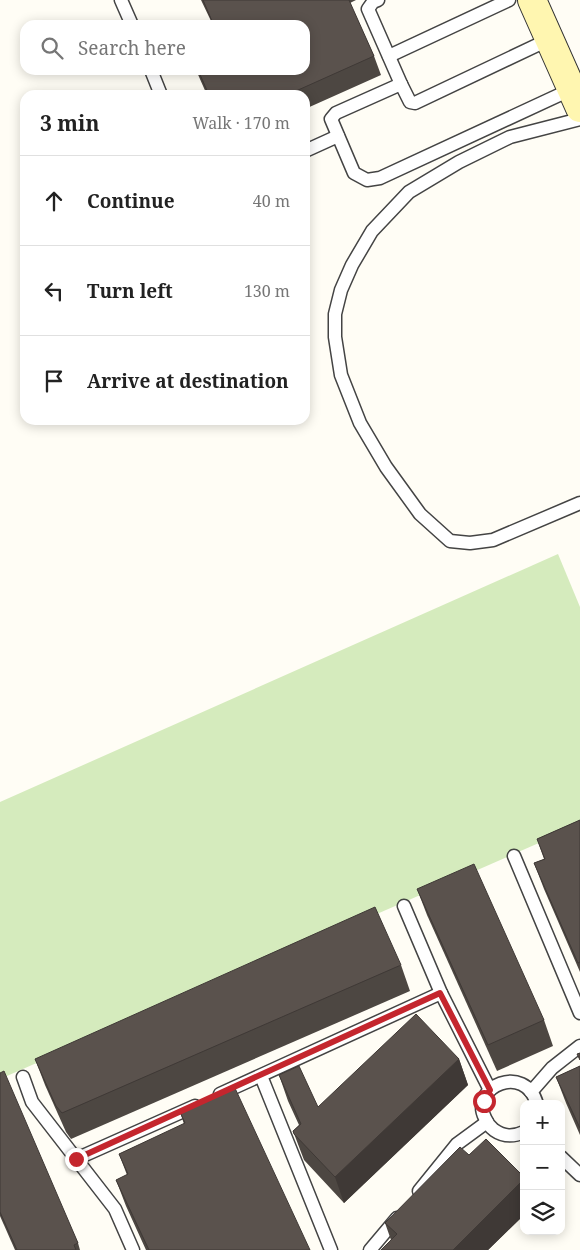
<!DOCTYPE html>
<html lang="en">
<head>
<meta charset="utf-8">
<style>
  :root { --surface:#fff; --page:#f6f6f6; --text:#222; --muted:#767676; --line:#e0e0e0 }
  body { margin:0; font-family:"Noto Serif",serif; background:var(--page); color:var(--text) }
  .controls { position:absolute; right:15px; bottom:15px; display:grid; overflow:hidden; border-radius:10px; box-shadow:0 2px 12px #0003 }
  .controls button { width:45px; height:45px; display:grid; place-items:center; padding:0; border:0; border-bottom:1px solid var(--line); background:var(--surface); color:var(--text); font:25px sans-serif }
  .stop { position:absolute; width:15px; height:15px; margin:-11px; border:4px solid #c4262e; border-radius:50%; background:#fff }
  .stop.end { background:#c4262e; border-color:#fff; box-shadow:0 1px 5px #0008 }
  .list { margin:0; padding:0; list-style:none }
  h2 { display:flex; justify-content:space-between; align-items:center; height:65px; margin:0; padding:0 20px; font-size:21px }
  h2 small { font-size:16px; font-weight:400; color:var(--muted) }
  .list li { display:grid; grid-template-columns:32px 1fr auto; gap:15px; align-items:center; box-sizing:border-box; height:90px; padding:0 20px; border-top:1px solid var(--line) }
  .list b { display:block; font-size:19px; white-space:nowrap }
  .list em { font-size:16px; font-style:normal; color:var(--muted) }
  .icon { flex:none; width:28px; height:28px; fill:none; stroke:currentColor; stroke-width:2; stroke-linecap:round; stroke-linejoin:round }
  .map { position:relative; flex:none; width:580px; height:1250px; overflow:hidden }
  .search { position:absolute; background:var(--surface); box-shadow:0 2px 12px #0003; left:20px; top:20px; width:290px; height:55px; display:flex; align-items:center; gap:12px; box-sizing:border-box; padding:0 18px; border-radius:15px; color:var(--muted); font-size:19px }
  .panel { position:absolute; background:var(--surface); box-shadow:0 2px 12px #0003; left:20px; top:90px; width:290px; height:335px; border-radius:15px }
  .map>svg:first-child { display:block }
</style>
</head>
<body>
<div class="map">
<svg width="580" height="1250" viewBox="0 0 580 1250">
  <rect width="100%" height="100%" fill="#fffdf5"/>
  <polygon fill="#d5ebbd" points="558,554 580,607 580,825 0,1079 0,802"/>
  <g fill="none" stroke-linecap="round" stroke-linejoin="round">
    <g stroke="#444" stroke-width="15">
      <g id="service">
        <polyline points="121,0 132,25"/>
        <polyline points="378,0 373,2 368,9 401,84 336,113 331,119 354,173 367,180 380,178 572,89"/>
        <polyline points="389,56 509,0"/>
        <polyline points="151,70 161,95"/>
        <polyline points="401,84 410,102 415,103 550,39"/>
        <polyline points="580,119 510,137 459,162 409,192 372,231 352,265 341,290 335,314 335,337 341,375 360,423 386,467 420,514 450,541 470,543 493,540 580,503"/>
        <polyline points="305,151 338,136"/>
        <polyline points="514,856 580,1013"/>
        <polyline points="404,906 441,993 490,1090"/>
        <polyline points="261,1076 331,1250"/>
        <polyline points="23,1077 32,1102 115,1209 133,1250"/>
        <polyline points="531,1092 552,1068 580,1046"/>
        <polyline points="220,1094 441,993"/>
        <path d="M 524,1132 C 513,1137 504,1137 494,1130 C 490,1127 487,1123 485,1118 C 469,1087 525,1062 537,1104"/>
        <polyline points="561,1157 580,1175"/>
        <polyline points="76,1159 195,1106"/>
        <polyline points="419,1191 457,1144 487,1122"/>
        <polyline points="370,1250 397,1218"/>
      </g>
    </g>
    <g stroke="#333" stroke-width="30">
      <polyline id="secondary" points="532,0 580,108"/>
    </g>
    <use href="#service" stroke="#fff" stroke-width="12"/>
    <use href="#secondary" stroke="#fff6b0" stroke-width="28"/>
  </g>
  <g fill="#4d4742">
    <polygon points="201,0 356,0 350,3 374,56 381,75 305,109 305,95 207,95 196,70 305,70 211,21"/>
    <polygon points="580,820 580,972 544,889 534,863 544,859 537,839"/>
    <polygon points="417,889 544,1020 553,1046 497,1071 427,915"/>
    <polygon points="401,965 410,991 71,1139 66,1132 45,1085 35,1059"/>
    <polygon points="459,1059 468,1085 344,1203 304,1160 293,1131 299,1125 288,1101 279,1075 318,1107"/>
    <polygon points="580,1066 580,1135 566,1103 556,1077"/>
    <polygon points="0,1073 78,1243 80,1250 15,1250 0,1216"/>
    <polygon points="180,1112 310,1250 146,1250 126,1206 116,1180 127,1175 119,1154 184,1124"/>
    <polygon points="524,1215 488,1250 381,1250 391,1240 385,1223"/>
  </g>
  <g fill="#3f3936">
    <polygon points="459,1059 468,1085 344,1203 335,1177"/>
    <polygon points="524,1179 524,1215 488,1250 453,1250"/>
  </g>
  <g fill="#5a524d" stroke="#3f3936">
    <polygon points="203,0 349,0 374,56 287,95 209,95 198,70 305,70 305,25 202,25 212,21"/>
    <polygon points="580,820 580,962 578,963 534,863 545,859 537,839"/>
    <polygon points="474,864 544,1020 488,1045 417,889"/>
    <polygon points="375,907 401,965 62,1113 56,1106 35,1059"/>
    <polygon points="416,1014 459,1059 335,1177 294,1134 293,1131 301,1124 279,1075 299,1066 318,1107"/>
    <polygon points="580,1053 580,1060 577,1054"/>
    <polygon points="580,1066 580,1128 556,1077"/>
    <polygon points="4,1071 78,1243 74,1245 76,1250 17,1250 0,1212 0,1073"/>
    <polygon points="234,1086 310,1250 149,1250 116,1180 128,1174 119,1154 185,1123 180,1112"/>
    <polygon points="486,1139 524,1177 524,1179 453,1250 381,1250 397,1234 385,1223 460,1147 469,1155"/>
  </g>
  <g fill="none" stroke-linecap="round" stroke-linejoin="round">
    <polyline stroke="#c4262e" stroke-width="6" points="76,1159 440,993 490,1090 484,1101"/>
  </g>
</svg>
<div class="controls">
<button>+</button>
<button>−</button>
<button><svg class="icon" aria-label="layers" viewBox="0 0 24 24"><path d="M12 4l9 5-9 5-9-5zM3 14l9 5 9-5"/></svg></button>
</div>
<div class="stop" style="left:484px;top:1101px"></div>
<div class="stop end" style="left:76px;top:1159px"></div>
<div class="search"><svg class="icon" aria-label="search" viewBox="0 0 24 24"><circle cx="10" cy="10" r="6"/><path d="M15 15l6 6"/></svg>Search here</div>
<section class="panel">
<h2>3 min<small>Walk · 170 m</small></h2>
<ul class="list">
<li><svg class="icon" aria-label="ahead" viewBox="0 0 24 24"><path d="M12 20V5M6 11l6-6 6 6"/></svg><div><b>Continue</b></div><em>40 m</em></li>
<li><svg class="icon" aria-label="left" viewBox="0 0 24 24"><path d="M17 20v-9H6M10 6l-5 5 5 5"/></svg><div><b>Turn left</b></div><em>130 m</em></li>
<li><svg class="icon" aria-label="arrive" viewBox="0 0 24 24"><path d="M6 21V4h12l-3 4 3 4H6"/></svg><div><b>Arrive at destination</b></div></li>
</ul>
</section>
</div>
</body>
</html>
